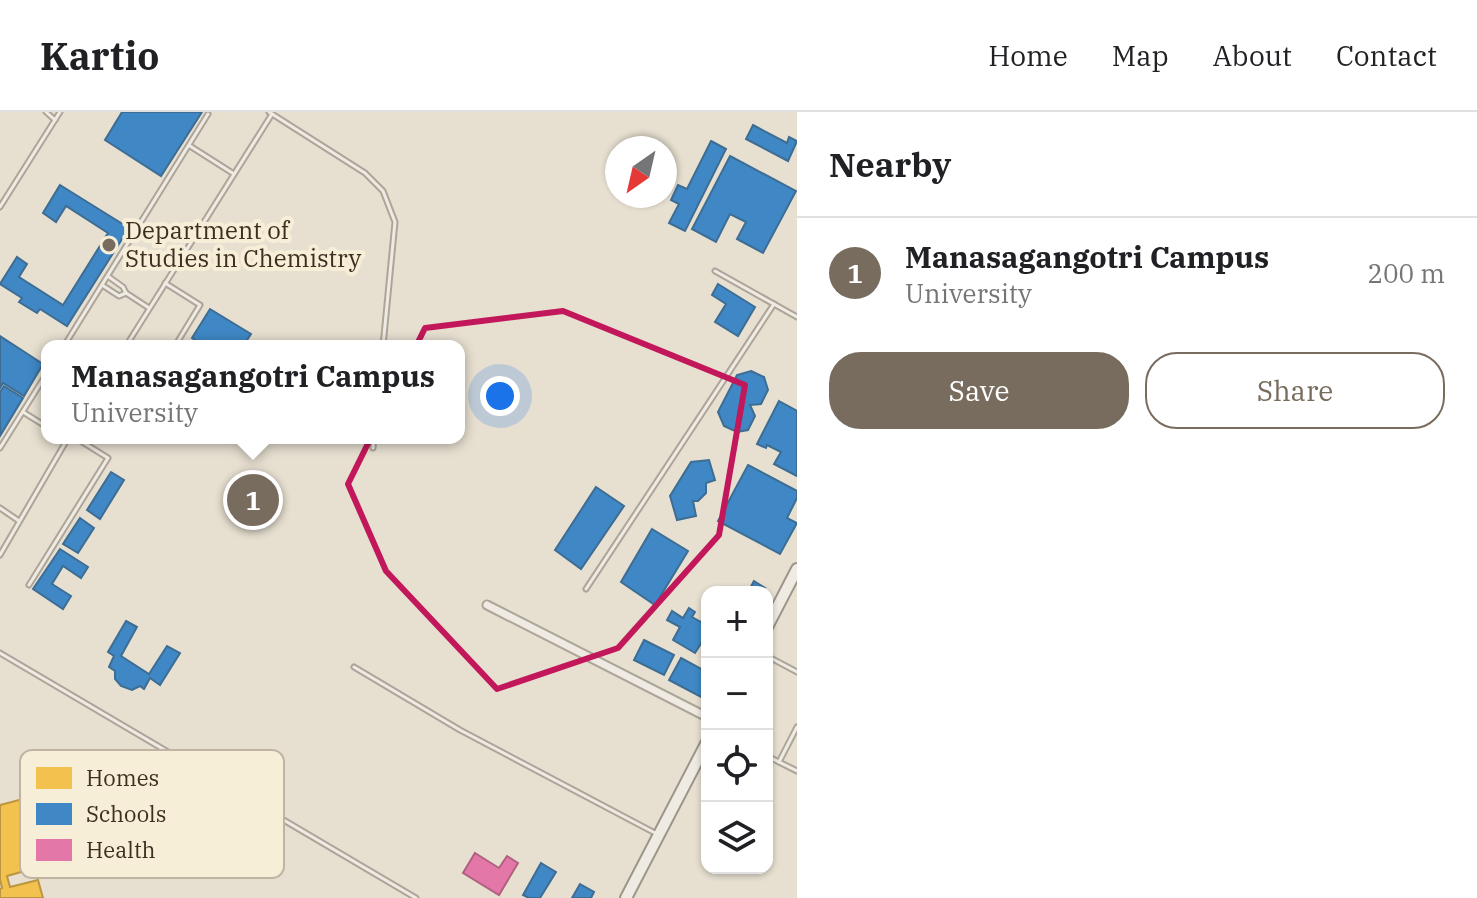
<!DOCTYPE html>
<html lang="en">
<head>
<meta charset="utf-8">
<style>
  :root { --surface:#fff; --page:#f2f2f2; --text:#202124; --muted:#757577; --line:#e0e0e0; --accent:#786c5e }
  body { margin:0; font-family:"IBM Plex Serif",serif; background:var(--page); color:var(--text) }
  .controls { position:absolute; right:24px; bottom:24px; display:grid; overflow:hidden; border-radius:16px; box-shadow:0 2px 6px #0004 }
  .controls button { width:72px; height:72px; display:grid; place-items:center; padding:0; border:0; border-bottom:2px solid var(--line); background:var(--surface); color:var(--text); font:40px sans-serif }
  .compass { position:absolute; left:605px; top:24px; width:72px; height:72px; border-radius:50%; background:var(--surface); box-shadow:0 2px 6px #0004; rotate:214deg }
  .you { position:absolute; left:500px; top:284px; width:28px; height:28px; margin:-20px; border:6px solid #fff; border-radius:50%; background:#1a73e8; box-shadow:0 0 0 12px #1a73e833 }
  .badge { display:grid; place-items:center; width:52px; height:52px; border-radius:50%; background:var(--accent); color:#fff; font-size:26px; font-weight:700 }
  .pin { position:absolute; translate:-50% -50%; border:4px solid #fff; box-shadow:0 2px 8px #0006 }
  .popup { position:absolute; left:41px; top:228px; width:424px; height:104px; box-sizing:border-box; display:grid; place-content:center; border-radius:16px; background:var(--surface); filter:drop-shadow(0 2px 6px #0005); font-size:26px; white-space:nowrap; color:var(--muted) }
  .popup b { font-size:30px; color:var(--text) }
  .popup::after { content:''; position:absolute; left:50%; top:100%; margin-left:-16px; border:16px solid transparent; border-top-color:var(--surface) }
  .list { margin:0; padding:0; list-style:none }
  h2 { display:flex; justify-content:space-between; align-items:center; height:104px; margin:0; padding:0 32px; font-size:34px }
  h2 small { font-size:26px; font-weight:400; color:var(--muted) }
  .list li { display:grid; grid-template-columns:52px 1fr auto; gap:24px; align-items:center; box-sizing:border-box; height:112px; padding:0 32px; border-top:2px solid var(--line) }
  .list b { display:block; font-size:30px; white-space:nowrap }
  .list p { margin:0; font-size:26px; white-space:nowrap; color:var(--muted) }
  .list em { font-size:26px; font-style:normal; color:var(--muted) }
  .actions { display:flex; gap:16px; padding:24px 32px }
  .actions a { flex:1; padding:18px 0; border:2px solid var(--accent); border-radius:32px; text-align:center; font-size:28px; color:var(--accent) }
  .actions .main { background:var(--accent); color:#fff }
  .icon { flex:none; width:44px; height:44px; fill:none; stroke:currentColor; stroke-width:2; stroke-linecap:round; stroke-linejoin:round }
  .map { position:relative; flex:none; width:797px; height:786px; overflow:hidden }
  header { display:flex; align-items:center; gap:48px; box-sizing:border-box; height:112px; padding:0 40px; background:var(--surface); border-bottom:2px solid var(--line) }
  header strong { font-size:38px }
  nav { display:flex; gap:44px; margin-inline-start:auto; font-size:28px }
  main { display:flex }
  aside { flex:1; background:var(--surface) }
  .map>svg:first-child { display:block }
</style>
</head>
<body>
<header>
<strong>Kartio</strong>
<nav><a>Home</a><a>Map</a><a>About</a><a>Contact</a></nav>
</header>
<main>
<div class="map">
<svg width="797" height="786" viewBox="0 0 797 786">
  <rect width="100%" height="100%" fill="#e7e0d1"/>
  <polygon fill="#f2c14e" stroke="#bc9540" stroke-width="2" points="38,683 57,756 40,760 39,755 7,764 10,775 38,768 43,786 0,786 0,777 2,776 0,767 0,693"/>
  <g fill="#3f88c5" stroke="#3e6d94" stroke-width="2">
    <polygon points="122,0 202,0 161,64 105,28"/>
    <polygon points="753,13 787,31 789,25 797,29 788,49 746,27"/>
    <polygon points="711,29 726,37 685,119 669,111 679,92 671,88 678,73 687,77"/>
    <polygon points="730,44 796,79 763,141 737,127 746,110 730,102 716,130 692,117"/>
    <polygon points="60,73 129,116 67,214 40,197 37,201 19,190 22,186 0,172 17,145 27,152 19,165 63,193 108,121 66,94 56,110 43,101"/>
    <polygon points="718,172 755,195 738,224 715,210 726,192 712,183"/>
    <polygon points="210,197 251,222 243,234 204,234 192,226"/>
    <polygon points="0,224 43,252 24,284 3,271 0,276"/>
    <polygon points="751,259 764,265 768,278 761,292 750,293 755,304 748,318 737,320 724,314 718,300 737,263"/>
    <polygon points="4,274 23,286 0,324 0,280"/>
    <polygon points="779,289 797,299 797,364 774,352 781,340 767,333 766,336 757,332"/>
    <polygon points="709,348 715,368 706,371 706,381 698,389 693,389 696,404 677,408 670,384 691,350"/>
    <polygon points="748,353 797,379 797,386 787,406 797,411 780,442 718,409"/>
    <polygon points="111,360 124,368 100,407 87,398"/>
    <polygon points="596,375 624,394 581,457 555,438"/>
    <polygon points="80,406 94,416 78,441 63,432"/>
    <polygon points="652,417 688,439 655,493 621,470"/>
    <polygon points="60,437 88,455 81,466 63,454 52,472 71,484 63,497 33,477"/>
    <polygon points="754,469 765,476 762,480 748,480"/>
    <polygon points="689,496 695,500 692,505 701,510 705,504 707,505 707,533 702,530 695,541 673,528 680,515 667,508 672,499 683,506"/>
    <polygon points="126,509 137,515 121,544 149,562 167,534 180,541 160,573 150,566 144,577 140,574 132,578 121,574 115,567 115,559 109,555 114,544 108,540"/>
    <polygon points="644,528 674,543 664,563 634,548"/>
    <polygon points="681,546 707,560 707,574 701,585 669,568"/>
    <polygon points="541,751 556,760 540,786 529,786 523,783"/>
    <polygon points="580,772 594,780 591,786 572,786"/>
  </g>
  <polygon fill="#e377a8" stroke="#b1617f" stroke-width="2" points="475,741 499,756 507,744 518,751 499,783 463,761"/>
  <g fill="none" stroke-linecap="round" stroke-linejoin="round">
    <g stroke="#ada599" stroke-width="7">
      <g id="lane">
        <polyline points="46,0 55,8"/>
        <polyline points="269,0 365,61 383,79 395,110 383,234"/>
        <polyline points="190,34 234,62"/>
        <polyline points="0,95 60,0"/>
        <polyline points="715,159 797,205"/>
        <polyline points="109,165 123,175 126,181"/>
        <polyline points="165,171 200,193 175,234"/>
        <polyline points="102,173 119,184 126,181 149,196"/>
        <polyline points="64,234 208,2"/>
        <polyline points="126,234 272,2"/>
        <polyline points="23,300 47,315"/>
        <polyline points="0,336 47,261"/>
        <polyline points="373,336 374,326"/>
        <polyline points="0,396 19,409"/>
        <polyline points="0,443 68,326"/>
        <polyline points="29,473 108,346 76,326"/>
        <polyline points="586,477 774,192"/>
        <polyline points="0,541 416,786"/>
        <polyline points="767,544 797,560"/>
        <polyline points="354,555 460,618 655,721"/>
        <polyline points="767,644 797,659"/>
        <polyline points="779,650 797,615"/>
      </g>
    </g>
    <g stroke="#ada599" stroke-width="11">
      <polyline id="street" points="487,493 707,605"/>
    </g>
    <g stroke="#9c958a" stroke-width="14">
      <g id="secondary">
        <polyline points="767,515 797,457"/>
        <polyline points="626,786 707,630"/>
      </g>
    </g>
    <use href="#lane" stroke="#efebe3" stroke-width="3"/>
    <use href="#street" stroke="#efebe3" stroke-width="7"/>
    <use href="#secondary" stroke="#efebe3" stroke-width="10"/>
  </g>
  <path fill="none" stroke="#c2185b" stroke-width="6" stroke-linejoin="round" d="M 563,199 L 745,273 L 719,423 L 618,536 L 497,577 L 386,459 L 348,372 L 425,216 Z"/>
  <circle fill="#786c5e" stroke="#f7eed8" stroke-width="3" cx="109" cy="133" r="8"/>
  <g text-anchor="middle" stroke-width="8" stroke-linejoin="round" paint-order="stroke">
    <g font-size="24" fill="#3d2e20" stroke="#f7eed8" text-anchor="start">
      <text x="125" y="127">Department of<tspan x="125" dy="28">Studies in Chemistry</tspan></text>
    </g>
  </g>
  <rect x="20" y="638" width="264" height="128" rx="12" fill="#f7eed8" stroke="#bfb4a1" stroke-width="2"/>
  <rect x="36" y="655" width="36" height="22" fill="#f2c14e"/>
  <rect x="36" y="691" width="36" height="22" fill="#3f88c5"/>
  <rect x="36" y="727" width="36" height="22" fill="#e377a8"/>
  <g font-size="22" fill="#3d2e20">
    <text x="86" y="674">Homes</text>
    <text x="86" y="710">Schools</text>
    <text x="86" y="746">Health</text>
  </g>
</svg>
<div class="controls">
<button>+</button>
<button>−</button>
<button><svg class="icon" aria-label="locate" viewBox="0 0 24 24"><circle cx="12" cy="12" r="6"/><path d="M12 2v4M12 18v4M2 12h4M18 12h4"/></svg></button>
<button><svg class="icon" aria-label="layers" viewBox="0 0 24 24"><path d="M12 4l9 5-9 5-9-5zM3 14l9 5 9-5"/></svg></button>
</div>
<svg class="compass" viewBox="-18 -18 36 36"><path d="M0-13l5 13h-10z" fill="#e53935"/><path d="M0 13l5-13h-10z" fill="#757577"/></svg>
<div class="you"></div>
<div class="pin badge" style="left:253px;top:388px">1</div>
<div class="popup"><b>Manasagangotri Campus</b>University</div>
</div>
<aside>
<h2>Nearby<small></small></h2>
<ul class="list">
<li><span class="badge">1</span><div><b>Manasagangotri Campus</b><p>University</p></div><em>200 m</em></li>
</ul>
<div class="actions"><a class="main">Save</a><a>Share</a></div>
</aside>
</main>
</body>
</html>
